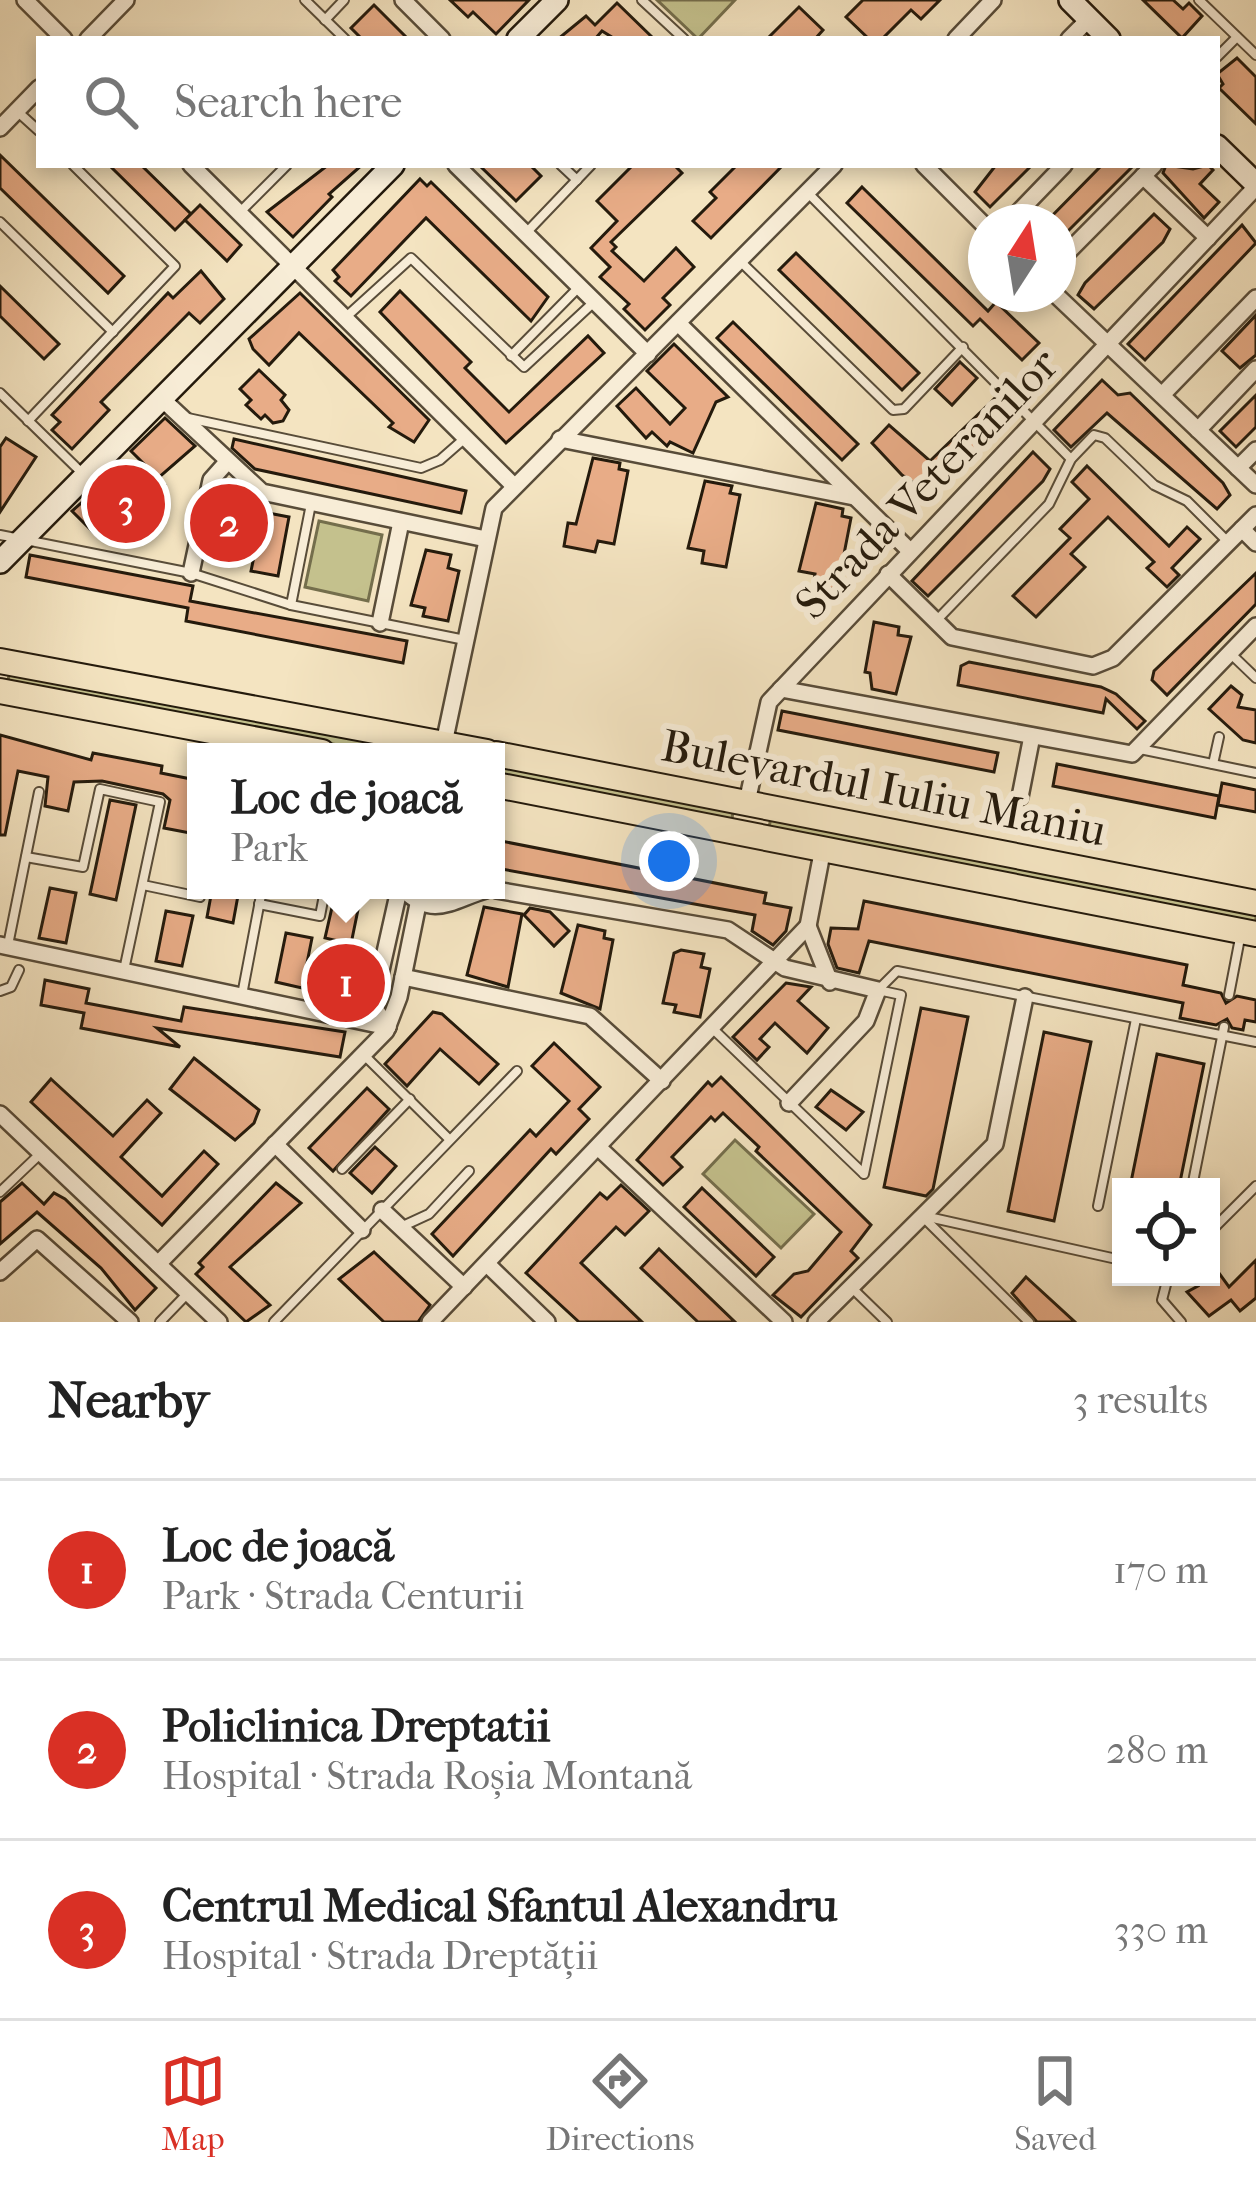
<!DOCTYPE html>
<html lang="en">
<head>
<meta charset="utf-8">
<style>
  :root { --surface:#fff; --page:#f6f6f6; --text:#222; --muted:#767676; --line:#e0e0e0; --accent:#d93025 }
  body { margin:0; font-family:"IM FELL French Canon",serif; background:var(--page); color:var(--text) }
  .controls { position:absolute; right:36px; bottom:36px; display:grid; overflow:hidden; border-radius:0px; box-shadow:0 6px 18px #0003 }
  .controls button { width:108px; height:108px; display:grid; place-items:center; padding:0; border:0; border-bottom:3px solid var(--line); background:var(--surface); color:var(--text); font:60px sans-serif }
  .compass { position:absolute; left:968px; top:204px; width:108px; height:108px; border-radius:50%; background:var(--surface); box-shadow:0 6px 18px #0003; rotate:12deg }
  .you { position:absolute; left:669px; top:861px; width:42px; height:42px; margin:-30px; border:9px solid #fff; border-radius:50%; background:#1a73e8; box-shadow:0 0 0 18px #1a73e833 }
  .badge { display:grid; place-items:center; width:78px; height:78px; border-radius:50%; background:var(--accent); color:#fff; font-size:39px; font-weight:700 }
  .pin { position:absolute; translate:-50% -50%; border:6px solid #fff; box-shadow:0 3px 12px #0006 }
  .popup { position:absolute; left:187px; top:743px; width:318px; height:156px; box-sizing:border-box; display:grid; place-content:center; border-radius:0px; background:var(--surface); filter:drop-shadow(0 3px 9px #0005); font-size:39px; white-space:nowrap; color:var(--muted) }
  .popup b { font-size:45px; color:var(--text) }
  .popup::after { content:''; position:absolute; left:50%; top:100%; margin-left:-24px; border:24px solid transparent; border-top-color:var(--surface) }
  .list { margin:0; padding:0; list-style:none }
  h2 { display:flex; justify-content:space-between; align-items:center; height:156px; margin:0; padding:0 48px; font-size:51px }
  h2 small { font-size:39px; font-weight:400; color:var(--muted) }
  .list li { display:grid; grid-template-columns:78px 1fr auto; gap:36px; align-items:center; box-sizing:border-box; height:180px; padding:0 48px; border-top:3px solid var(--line) }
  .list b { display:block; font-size:45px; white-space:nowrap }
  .list p { margin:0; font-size:39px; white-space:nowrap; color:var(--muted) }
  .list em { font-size:39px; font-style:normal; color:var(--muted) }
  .icon { flex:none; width:66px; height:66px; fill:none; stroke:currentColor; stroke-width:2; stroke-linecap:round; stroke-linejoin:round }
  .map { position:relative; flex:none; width:1256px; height:1322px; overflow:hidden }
  .search { position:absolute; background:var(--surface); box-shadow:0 6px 18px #0003; left:36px; right:36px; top:36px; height:132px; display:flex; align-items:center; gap:30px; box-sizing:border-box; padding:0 42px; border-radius:0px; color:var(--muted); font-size:45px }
  .sheet { height:696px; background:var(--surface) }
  nav { display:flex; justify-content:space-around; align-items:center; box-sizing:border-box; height:168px; border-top:3px solid var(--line); background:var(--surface); font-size:33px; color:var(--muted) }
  nav a { display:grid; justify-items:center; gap:6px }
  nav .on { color:var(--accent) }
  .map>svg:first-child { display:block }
</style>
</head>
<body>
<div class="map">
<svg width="1256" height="1322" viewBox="0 0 1256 1322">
  <rect width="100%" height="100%" fill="#f4e4c1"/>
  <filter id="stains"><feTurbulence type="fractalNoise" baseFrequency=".00167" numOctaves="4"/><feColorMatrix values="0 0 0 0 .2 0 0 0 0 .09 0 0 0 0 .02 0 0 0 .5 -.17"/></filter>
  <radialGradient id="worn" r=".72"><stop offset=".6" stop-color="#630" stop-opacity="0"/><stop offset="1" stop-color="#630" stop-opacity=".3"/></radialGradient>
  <g fill="#c4c18d" stroke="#746e4c" stroke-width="3">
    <polygon points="657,0 735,0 698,39"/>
    <polygon points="319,521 382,535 368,601 305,587"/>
    <polygon points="10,669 418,749 418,752 374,752 8,681"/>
    <polygon points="496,764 733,810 732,820 496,774"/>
    <polygon points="771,818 1256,912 1256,923 769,827"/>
    <polygon points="328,955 374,964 364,1011 319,1002"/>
    <polygon points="735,1140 814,1214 781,1248 703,1174"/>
  </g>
  <g fill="#e8ac87" stroke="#241a0c" stroke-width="3">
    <polygon points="450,0 529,0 496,34 473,12 468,17"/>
    <polygon points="863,0 940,0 921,19 911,10 882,39 869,39 846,17"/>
    <polygon points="1143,0 1173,0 1183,9 1189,3 1202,16 1182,38"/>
    <polygon points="617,3 654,39 615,39 602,31 595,39 558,39 586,16 595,25"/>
    <polygon points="374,5 408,39 362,39 351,28"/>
    <polygon points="799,7 823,30 815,39 767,39"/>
    <polygon points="1237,58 1256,77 1256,124 1219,88 1223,84 1217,74"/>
    <polygon points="0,155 124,276 108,293 0,188"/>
    <polygon points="109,165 141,165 191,214 175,230"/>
    <polygon points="328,165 362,165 329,194 332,197 293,237 267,212"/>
    <polygon points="479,165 530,165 541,176 516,201"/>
    <polygon points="633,165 674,165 682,173 611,242 616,247 612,251 644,281 676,248 694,267 663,298 670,305 645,330 624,309 629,304 600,277 610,267 591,248 617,221 597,201"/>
    <polygon points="737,165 783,165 711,238 693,221 716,198 710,192"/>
    <polygon points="996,165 1032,165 990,207 975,192"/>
    <polygon points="1102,165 1134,165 1058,241 1058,222 1046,222"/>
    <polygon points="1166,165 1193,169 1208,165 1213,170 1200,184 1219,202 1204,218 1163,173"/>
    <polygon points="420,179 427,186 431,182 548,297 531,321 426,218 351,296 335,281 339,277 333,270"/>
    <polygon points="862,187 988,311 996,302 1039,343 1022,360 980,319 973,326 847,203"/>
    <polygon points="200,205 241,245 227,261 185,220"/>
    <polygon points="1154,214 1170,229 1163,242 1094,309 1078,295 1085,283"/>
    <polygon points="1242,225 1256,243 1145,360 1128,344"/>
    <polygon points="796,253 919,373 902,390 779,270"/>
    <polygon points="201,271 224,299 200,323 189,313 101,402 109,410 72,449 52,430 60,422 52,415 168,293 173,298"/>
    <polygon points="0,286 59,344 44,359 0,316"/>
    <polygon points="400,291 471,362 465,368 509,412 588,336 604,353 506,443 380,312"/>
    <polygon points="300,293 429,420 414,442 389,427 393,423 299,333 269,365 253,349 249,339"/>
    <polygon points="1256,315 1256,355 1240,368 1222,351"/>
    <polygon points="733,322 858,444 842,460 717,338"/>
    <polygon points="674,344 728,397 716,402 693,453 670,442 667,446 652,432 646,438 617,406 636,388 670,424 685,408 647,371"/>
    <polygon points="960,362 977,378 952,405 935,389"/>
    <polygon points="259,370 285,395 281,400 289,410 283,421 273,423 265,415 261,419 246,405 251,400 240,389"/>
    <polygon points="1102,380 1118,395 1130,393 1223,483 1230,495 1217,509 1107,413 1071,447 1054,430"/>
    <polygon points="1256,395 1256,427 1236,447 1220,431"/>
    <polygon points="995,398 1011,413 1009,420 935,493 919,478 914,483 902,475 872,443 889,425 930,461"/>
    <polygon points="165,418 195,446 158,478 165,485 115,541 98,537 72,511 120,469 135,484 149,469 131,451"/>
    <polygon points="6,438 36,457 0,512 0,447"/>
    <polygon points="234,439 466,491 461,513 255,469 232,448"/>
    <polygon points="1033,452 1050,469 1043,481 928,596 912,581"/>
    <polygon points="593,458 620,463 619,469 628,471 614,544 598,541 595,552 564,546 568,523 576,524"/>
    <polygon points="1087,466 1169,546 1187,527 1200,539 1172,568 1179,575 1167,587 1147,568 1154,562 1108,517 1071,554 1085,567 1036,617 1013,596 1070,538 1060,529 1089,499 1072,482"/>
    <polygon points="705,481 732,486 730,493 740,495 726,567 702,563 704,551 688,548"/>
    <polygon points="222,503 244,508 236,545 214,540"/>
    <polygon points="816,503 843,509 842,516 851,518 837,590 813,586 815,574 799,571"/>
    <polygon points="263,512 289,517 278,576 251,571"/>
    <polygon points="426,550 451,555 448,568 459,571 448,621 423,616 425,608 411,605"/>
    <polygon points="30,555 193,586 190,601 407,641 403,663 186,621 188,608 26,577"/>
    <polygon points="1256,573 1256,604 1167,695 1152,680 1154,671"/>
    <polygon points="874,622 899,627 898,635 911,637 896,694 872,689 870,673 865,672"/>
    <polygon points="969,662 1101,687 1116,694 1145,721 1137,729 1106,699 1103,713 958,685 961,666"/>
    <polygon points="1231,686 1242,695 1238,707 1256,710 1256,743 1243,740 1209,709"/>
    <polygon points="782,711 998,753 994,772 778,730"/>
    <polygon points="0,735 91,760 93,753 162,766 161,773 196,780 190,833 164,828 170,800 163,794 102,781 74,782 68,811 45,806 48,777 18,771 5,835 0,835"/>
    <polygon points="1057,764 1219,796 1215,818 1053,786"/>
    <polygon points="1222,783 1256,790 1256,812 1218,805"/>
    <polygon points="110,800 136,805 116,900 90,894"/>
    <polygon points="496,840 766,893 764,903 791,908 786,931 773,945 752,931 755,915 496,868"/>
    <polygon points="50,888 76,893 66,943 39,938"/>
    <polygon points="212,890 239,890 233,923 207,917"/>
    <polygon points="336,890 362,890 351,944 325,938"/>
    <polygon points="864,901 1187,965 1183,985 1221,993 1226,1003 1237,996 1256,1000 1256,1022 1245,1020 1243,1030 1232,1028 1227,1019 1216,1025 1180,1018 1183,1003 869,941 859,973 837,968 828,944 831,928 858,929"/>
    <polygon points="484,907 522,914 508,987 467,975"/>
    <polygon points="530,908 550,912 569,931 554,946 524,915"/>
    <polygon points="166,911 193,916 182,966 156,961"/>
    <polygon points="578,925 605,931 604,938 613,940 600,1009 561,993"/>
    <polygon points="286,933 312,938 302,988 276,982"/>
    <polygon points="681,950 704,954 701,967 710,969 700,1017 674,1012 676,1005 663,1003 674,953"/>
    <polygon points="45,980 89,989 86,1003 181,1021 184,1007 345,1032 340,1057 157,1028 180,1047 81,1028 84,1013 41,1005"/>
    <polygon points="786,983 811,987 798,1001 828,1028 807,1053 775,1023 760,1039 769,1047 757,1060 733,1037"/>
    <polygon points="921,1008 968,1017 933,1189 926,1196 884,1187"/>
    <polygon points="433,1012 442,1014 498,1064 479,1084 440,1049 407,1086 385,1064"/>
    <polygon points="1044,1032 1091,1042 1054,1221 1008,1211"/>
    <polygon points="554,1043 600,1087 579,1109 589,1119 556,1154 551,1149 453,1256 432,1234 530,1130 536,1136 569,1101 532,1066"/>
    <polygon points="1157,1054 1204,1064 1179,1187 1130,1187"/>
    <polygon points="194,1058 259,1110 254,1123 235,1140 170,1089"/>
    <polygon points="721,1077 871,1225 851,1251 858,1258 801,1317 773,1295 794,1274 808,1271 841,1232 756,1151 759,1147 723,1113 715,1121 711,1117 672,1157 682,1167 663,1185 637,1160 708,1082 712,1086"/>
    <polygon points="51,1079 113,1136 147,1100 161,1113 121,1157 162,1196 204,1151 218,1164 162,1225 31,1102"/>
    <polygon points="367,1088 389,1109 333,1171 309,1148"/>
    <polygon points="831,1090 863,1112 846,1130 816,1107"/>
    <polygon points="375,1147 396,1166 372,1193 350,1173"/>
    <polygon points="22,1183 44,1204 54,1193 65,1199 156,1288 135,1310 101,1268 37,1212 0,1244 0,1202"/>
    <polygon points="276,1183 301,1203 230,1267 270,1305 246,1322 196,1274 203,1267 199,1263"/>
    <polygon points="621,1185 649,1211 625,1235 616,1227 581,1263 642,1322 579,1322 526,1273 600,1193 607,1199"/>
    <polygon points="702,1188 774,1257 756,1276 684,1207"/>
    <polygon points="659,1249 735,1322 698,1322 641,1268"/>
    <polygon points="374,1252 430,1305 418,1322 384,1322 339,1279"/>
    <polygon points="1256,1260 1256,1298 1240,1311 1231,1300 1209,1316 1187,1292 1198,1286 1192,1277 1211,1277 1211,1262 1229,1287"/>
    <polygon points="1026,1277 1075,1322 1037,1322 1012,1293"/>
  </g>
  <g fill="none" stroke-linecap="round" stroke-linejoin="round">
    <g stroke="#584c39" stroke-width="12">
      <g id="lane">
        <polyline points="305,0 345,39"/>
        <polyline points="642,0 684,39"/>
        <polyline points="1199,0 1256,55"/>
        <polyline points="325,20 344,0"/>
        <polyline points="1217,57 1237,37"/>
        <polyline points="18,112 39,131"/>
        <polyline points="561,165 577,180"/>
        <polyline points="808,193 1071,459"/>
        <polyline points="241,211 287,165"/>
        <polyline points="0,222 113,332"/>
        <polyline points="526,233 591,165"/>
        <polyline points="740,261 893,410 904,409 963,347"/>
        <polyline points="346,317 411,258 524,367 594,302"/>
        <polyline points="511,356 579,287"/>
        <polyline points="0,393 83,474"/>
        <polyline points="188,418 421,468 440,460 464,439"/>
        <polyline points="28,421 175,266 73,165"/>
        <polyline points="0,535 191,573 291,605 465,640"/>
        <polyline points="291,605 311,504"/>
        <polyline points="935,622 1049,504 1071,459 1094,435 1105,438 1154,485 1187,501 1228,542"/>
        <polyline points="1231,654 1256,678"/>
        <polyline points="1140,749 1256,773"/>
        <polyline points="1213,764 1219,737"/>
        <polyline points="26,857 83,867 100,789 160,802 124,970"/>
        <polyline points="143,885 200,897 202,890"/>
        <polyline points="259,904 320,916 325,890"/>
        <polyline points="8,945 39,792"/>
        <polyline points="0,991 11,987 19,970"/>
        <polyline points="242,995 262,890"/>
        <polyline points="1229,995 1240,938"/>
        <polyline points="712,1028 863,1173"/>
        <polyline points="365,1056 449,1139"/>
        <polyline points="342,1169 410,1099"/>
        <polyline points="864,1174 901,995 878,990 897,971 1256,1042"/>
        <polyline points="1192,1187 1224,1027"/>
        <polyline points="0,1192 40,1154"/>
        <polyline points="1098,1206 1136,1019"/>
        <polyline points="924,1216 1121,1260"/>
        <polyline points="923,1217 1029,1322"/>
        <polyline points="403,1226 429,1214 469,1171"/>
        <polyline points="1211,1231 1256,1186"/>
        <polyline points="1168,1277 1162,1300 1181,1322"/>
        <polyline points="852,1288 887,1322"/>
        <polyline points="160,1322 188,1293"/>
        <polyline points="274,1322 517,1071"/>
      </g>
    </g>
    <g stroke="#584c39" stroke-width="20">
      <g id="street">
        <polyline points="25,0 64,39"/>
        <polyline points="403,0 442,39"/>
        <polyline points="88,39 126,0"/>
        <polyline points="956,39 993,0"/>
        <polyline points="1069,39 1089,19"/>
        <polyline points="0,128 39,88"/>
        <polyline points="191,165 514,486"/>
        <polyline points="456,165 648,354"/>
        <polyline points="924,165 986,227"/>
        <polyline points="1143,176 1208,238"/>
        <polyline points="1009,222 1064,165"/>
        <polyline points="1058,262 1154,165"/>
        <polyline points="1055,294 1256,485"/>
        <polyline points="678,323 910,551"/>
        <polyline points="1162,395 1256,298"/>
        <polyline points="161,398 262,492 486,539"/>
        <polyline points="1198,430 1256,369"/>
        <polyline points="560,439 854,497"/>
        <polyline points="1238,468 1256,450"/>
        <polyline points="1242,529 1256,543"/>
        <polyline points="191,573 211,480 227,462"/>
        <polyline points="888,574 952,637 1093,666 1113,658 1256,515"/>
        <polyline points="380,623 401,522"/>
        <polyline points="781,689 1132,754 1256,626"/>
        <polyline points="443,748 494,508 834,165"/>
        <polyline points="1020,797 1032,736"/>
        <polyline points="747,802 769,702 1256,187"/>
        <path d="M 404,890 C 434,919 452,900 486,890"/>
        <polyline points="496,890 728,930 785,968 878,990 866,1021 789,1103"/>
        <polyline points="808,926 823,848"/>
        <polyline points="808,926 830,982"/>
        <polyline points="0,945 388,1027"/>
        <polyline points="403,977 590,1016 662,1081"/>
        <polyline points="388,1027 373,1006 399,890"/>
        <polyline points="0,1114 219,1322"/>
        <polyline points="275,1144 362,1230"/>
        <polyline points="599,1148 784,1322"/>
        <polyline points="382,1210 464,1287"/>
        <polyline points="158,1264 386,1031 399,997 418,904"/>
        <polyline points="487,1264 547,1322"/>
        <polyline points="0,1272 37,1239 130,1322"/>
        <polyline points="430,1322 808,926"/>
        <polyline points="816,1322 995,1144 1025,997"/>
      </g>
    </g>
    <g stroke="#241a0c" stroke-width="26">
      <g id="secondary">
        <polyline points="1070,0 1109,39"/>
        <polyline points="518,39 557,0"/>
        <polyline points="1217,146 1256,184"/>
        <polyline points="0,562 393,165"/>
      </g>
    </g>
    <g stroke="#241a0c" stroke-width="28">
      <g id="primary">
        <polyline points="0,661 487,752"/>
        <polyline points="0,691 322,752"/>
        <polyline points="496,754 1256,903"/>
        <polyline points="496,785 1256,934"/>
      </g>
    </g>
    <use href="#lane" stroke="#f8edd7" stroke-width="8"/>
    <use href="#street" stroke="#f8edd7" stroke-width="15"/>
    <use href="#secondary" stroke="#f8edd7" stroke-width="21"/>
    <use href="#primary" stroke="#f4e4c1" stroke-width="24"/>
  </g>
  <g text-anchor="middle" stroke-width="12" stroke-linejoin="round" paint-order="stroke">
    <g font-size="45" fill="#241a0c" stroke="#f8edd7">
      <text transform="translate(926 483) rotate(-46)" y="16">Strada Veteranilor</text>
      <text transform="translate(884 787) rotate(11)" y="16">Bulevardul Iuliu Maniu</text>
    </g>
  </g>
  <rect width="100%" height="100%" filter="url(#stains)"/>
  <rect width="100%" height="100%" fill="url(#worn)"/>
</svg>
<div class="controls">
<button><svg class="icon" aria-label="locate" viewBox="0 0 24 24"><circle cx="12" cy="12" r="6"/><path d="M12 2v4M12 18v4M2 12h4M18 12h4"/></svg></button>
</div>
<svg class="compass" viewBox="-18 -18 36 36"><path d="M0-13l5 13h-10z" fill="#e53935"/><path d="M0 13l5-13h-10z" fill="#767676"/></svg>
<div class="you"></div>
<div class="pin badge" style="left:346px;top:983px">1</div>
<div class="popup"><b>Loc de joacă</b>Park</div>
<div class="pin badge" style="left:229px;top:523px">2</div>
<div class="pin badge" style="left:126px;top:504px">3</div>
<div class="search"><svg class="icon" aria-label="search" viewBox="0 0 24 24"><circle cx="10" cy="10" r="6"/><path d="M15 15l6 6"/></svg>Search here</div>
</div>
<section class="sheet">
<h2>Nearby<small>3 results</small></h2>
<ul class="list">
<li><span class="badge">1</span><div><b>Loc de joacă</b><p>Park · Strada Centurii</p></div><em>170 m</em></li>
<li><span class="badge">2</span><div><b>Policlinica Dreptatii</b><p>Hospital · Strada Roșia Montană</p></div><em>280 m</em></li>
<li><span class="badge">3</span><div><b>Centrul Medical Sfantul Alexandru</b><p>Hospital · Strada Dreptății</p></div><em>330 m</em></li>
</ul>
</section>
<nav>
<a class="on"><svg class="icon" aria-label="map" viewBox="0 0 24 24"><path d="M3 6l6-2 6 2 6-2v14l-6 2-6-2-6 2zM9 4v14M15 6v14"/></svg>Map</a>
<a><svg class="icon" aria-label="directions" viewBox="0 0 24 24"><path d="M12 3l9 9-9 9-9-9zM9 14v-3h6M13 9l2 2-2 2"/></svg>Directions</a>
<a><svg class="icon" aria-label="saved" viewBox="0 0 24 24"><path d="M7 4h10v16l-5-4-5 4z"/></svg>Saved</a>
</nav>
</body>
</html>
